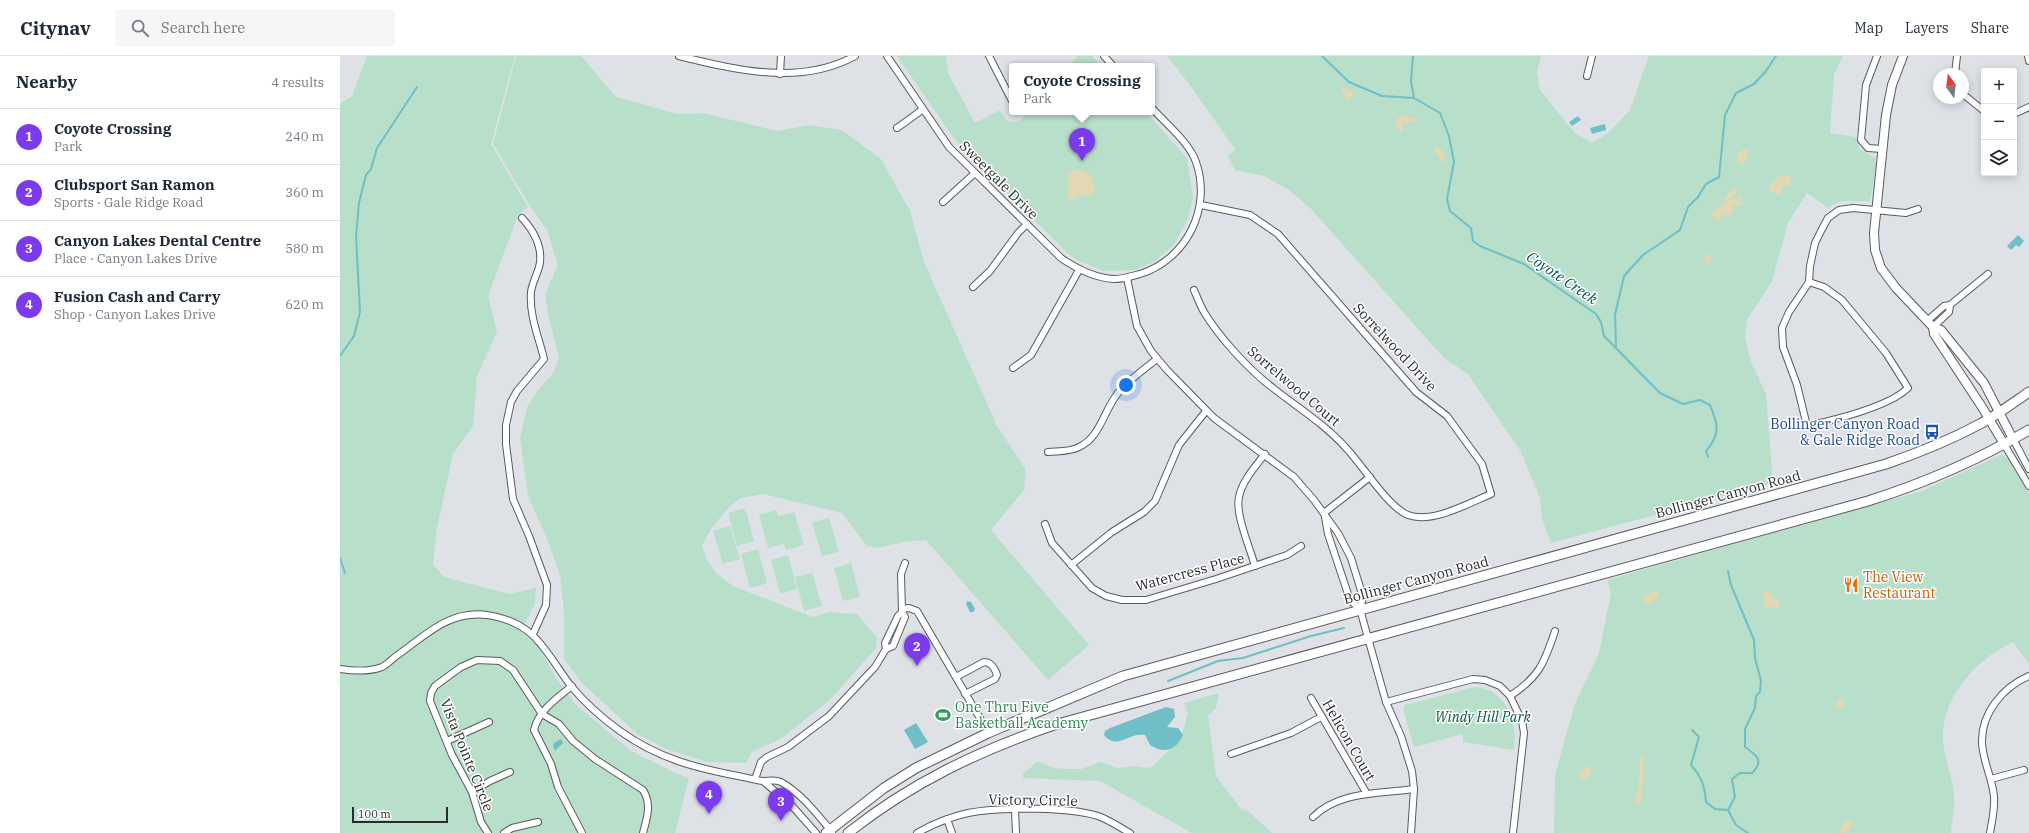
<!DOCTYPE html>
<html lang="en">
<head>
<meta charset="utf-8">
<style>
  :root { --surface:#fff; --page:#f6f6f7; --text:#1f2937; --muted:#747a83; --line:#e0e1e3; --accent:#7c3aed }
  body { margin:0; font-family:"IBM Plex Serif",serif; background:var(--page); color:var(--text) }
  .controls { position:absolute; right:12px; top:12px; display:grid; overflow:hidden; border-radius:4px; box-shadow:0 2px 10px #0003 }
  .controls button { width:36px; height:36px; display:grid; place-items:center; padding:0; border:0; border-bottom:1px solid var(--line); background:var(--surface); color:var(--text); font:20px sans-serif }
  .compass { position:absolute; left:1593px; top:12px; width:36px; height:36px; border-radius:50%; background:var(--surface); box-shadow:0 2px 10px #0003; rotate:346deg }
  .scale { position:absolute; left:12px; bottom:10px; width:96px; box-sizing:border-box; padding-left:4px; border:2px solid #292a2c; border-top:0; font-size:11px; line-height:14px; white-space:nowrap; color:#292a2c; -webkit-text-stroke:3px #fff; paint-order:stroke }
  .you { position:absolute; left:786px; top:329px; width:14px; height:14px; margin:-10px; border:3px solid #fff; border-radius:50%; background:#1a73e8; box-shadow:0 0 0 6px #1a73e833 }
  .badge { display:grid; place-items:center; width:26px; height:26px; border-radius:50%; background:var(--accent); color:#fff; font-size:13px; font-weight:700 }
  .pin { position:absolute; translate:-50% -33px; filter:drop-shadow(0 1px 2px #0008) }
  .pin::after { content:''; position:absolute; top:21px; width:14px; height:12px; background:inherit; clip-path:polygon(0 0,100% 0,50% 100%) }
  .popup { position:absolute; left:669px; top:7px; width:146px; height:52px; box-sizing:border-box; display:grid; place-content:center; border-radius:4px; background:var(--surface); filter:drop-shadow(0 1px 3px #0005); font-size:13px; white-space:nowrap; color:var(--muted) }
  .popup b { font-size:15px; color:var(--text) }
  .popup::after { content:''; position:absolute; left:50%; top:100%; margin-left:-8px; border:8px solid transparent; border-top-color:var(--surface) }
  .list { margin:0; padding:0; list-style:none }
  h2 { display:flex; justify-content:space-between; align-items:center; height:52px; margin:0; padding:0 16px; font-size:17px }
  h2 small { font-size:13px; font-weight:400; color:var(--muted) }
  .list li { display:grid; grid-template-columns:26px 1fr auto; gap:12px; align-items:center; box-sizing:border-box; height:56px; padding:0 16px; border-top:1px solid var(--line) }
  .list b { display:block; font-size:15px; white-space:nowrap }
  .list p { margin:0; font-size:13px; white-space:nowrap; color:var(--muted) }
  .list em { font-size:13px; font-style:normal; color:var(--muted) }
  .icon { flex:none; width:22px; height:22px; fill:none; stroke:currentColor; stroke-width:2; stroke-linecap:round; stroke-linejoin:round }
  .map { position:relative; flex:none; width:1689px; height:777px; overflow:hidden }
  header { display:flex; align-items:center; gap:24px; box-sizing:border-box; height:56px; padding:0 20px; background:var(--surface); border-bottom:1px solid var(--line) }
  header strong { font-size:19px }
  nav { display:flex; gap:22px; margin-inline-start:auto; font-size:14px }
  .search { width:280px; height:36px; background:var(--page); display:flex; align-items:center; gap:10px; box-sizing:border-box; padding:0 14px; border-radius:4px; color:var(--muted); font-size:15px }
  main { display:flex }
  aside { flex:1; background:var(--surface) }
  .map>svg:first-child { display:block }
</style>
</head>
<body>
<header>
<strong>Citynav</strong>
<div class="search"><svg class="icon" aria-label="search" viewBox="0 0 24 24"><circle cx="10" cy="10" r="6"/><path d="M15 15l6 6"/></svg>Search here</div>
<nav><a>Map</a><a>Layers</a><a>Share</a></nav>
</header>
<main>
<aside>
<h2>Nearby<small>4 results</small></h2>
<ul class="list">
<li><span class="badge">1</span><div><b>Coyote Crossing</b><p>Park</p></div><em>240 m</em></li>
<li><span class="badge">2</span><div><b>Clubsport San Ramon</b><p>Sports · Gale Ridge Road</p></div><em>360 m</em></li>
<li><span class="badge">3</span><div><b>Canyon Lakes Dental Centre</b><p>Place · Canyon Lakes Drive</p></div><em>580 m</em></li>
<li><span class="badge">4</span><div><b>Fusion Cash and Carry</b><p>Shop · Canyon Lakes Drive</p></div><em>620 m</em></li>
</ul>
</aside>
<div class="map">
<svg width="1689" height="777" viewBox="0 0 1689 777">
  <rect width="100%" height="100%" fill="#dee2e7"/>
  <g fill="#b8dfca">
    <polygon points="27,0 175,0 151,88 188,151 178,159 148,240 157,276 137,320 133,370 113,398 97,472 93,508 104,521 170,538 196,532 195,547 181,576 198,590 218,625 236,649 291,695 333,716 349,722 335,777 0,777 0,48 12,40"/>
    <polygon points="176,0 241,0 276,41 338,58 363,57 437,75 469,69 502,74 541,103 570,155 584,206 657,370 686,414 684,434 651,474 749,589 708,624 586,484 564,486 538,492 527,490 502,457 423,438 401,442 388,452 371,473 362,490 366,502 376,517 393,530 473,561 489,556 517,558 537,582 536,592 491,643 442,682 412,696 406,707 367,706 326,693 297,678 241,626 224,603 224,556 220,519 207,483 188,440 180,382 187,351 198,334 213,317 219,302 208,258 205,238 218,209 207,174 190,150 153,88"/>
    <path d="M 557,0 L 606,0 L 608,17 L 635,67 L 660,54 L 666,64 C 675,68 683,66 687,56 L 806,56 L 847,102 L 853,142 L 848,163 L 834,189 L 814,206 L 794,214 L 764,215 L 737,204 L 727,197 L 639,109 L 613,81 Z"/>
    <polygon points="738,0 752,0 762,10 728,10"/>
    <path d="M 827,0 L 1201,0 L 1197,16 L 1200,34 L 1234,76 L 1252,87 L 1268,77 L 1290,54 L 1309,0 L 1503,0 L 1494,19 L 1490,77 L 1516,81 L 1520,93 L 1535,102 L 1536,110 L 1530,145 L 1500,145 L 1488,152 L 1467,137 L 1448,167 L 1432,225 L 1407,264 L 1405,282 L 1411,306 L 1426,338 L 1433,427 L 1211,487 L 1202,463 L 1200,442 L 1181,396 L 1128,318 L 1104,302 L 971,153 L 949,134 L 924,120 L 895,114 L 887,100 L 896,94 C 873,63 852,30 827,0 Z"/>
    <path d="M 1661,399 L 1669,402 L 1689,438 L 1689,608 L 1673,586 C 1638,602 1603,639 1603,680 C 1603,701 1613,720 1614,740 C 1615,752 1612,765 1611,777 L 1214,777 L 1215,719 L 1234,650 L 1259,597 L 1271,537 L 1267,524 L 1582,435 Z"/>
    <polygon points="405,452 414,485 397,490 388,457"/>
    <polygon points="436,454 438,460 454,456 464,489 446,494 444,488 428,492 419,459"/>
    <polygon points="489,462 499,496 482,500 472,467"/>
    <polygon points="390,470 400,503 383,508 373,475"/>
    <polygon points="418,493 427,527 410,532 401,498"/>
    <polygon points="448,499 457,533 440,538 431,504"/>
    <polygon points="511,507 520,541 503,545 494,512"/>
    <polygon points="472,517 482,550 464,555 455,521"/>
    <path d="M 1135,631 C 1167,634 1178,666 1174,694 L 1123,686 L 1123,678 L 1074,691 L 1063,653 L 1065,649 Z"/>
    <polygon points="879,637 876,652 868,660 876,720 900,752 909,756 932,777 852,777 760,725 683,722 683,718 698,705 714,712 725,713 741,713 761,706 778,712 795,710 806,712 812,711 841,682 848,657 844,647"/>
  </g>
  <g fill="#e2d8b3">
    <path d="M 1004,31 L 1013,36 C 1013,41 1010,44 1006,44 L 1004,40 L 1007,36 L 1003,38 L 1001,36 L 1002,32 Z"/>
    <polygon points="1063,58 1072,62 1077,61 1079,65 1067,67 1063,65 1064,69 1061,77 1054,66"/>
    <polygon points="1094,91 1098,91 1102,94 1106,105 1103,106 1098,101"/>
    <path d="M 1402,94 L 1407,94 L 1408,96 L 1405,107 L 1402,109 L 1397,106 C 1397,99 1398,98 1402,94 Z"/>
    <path d="M 736,114 C 751,114 756,125 754,139 L 735,141 L 733,144 L 730,145 L 727,141 L 729,138 L 727,118 Z"/>
    <polygon points="1445,118 1452,122 1449,130 1443,130 1440,139 1431,136 1429,133 1437,121"/>
    <polygon points="1395,132 1398,135 1391,142 1393,144 1402,139 1402,143 1400,144 1402,149 1398,151 1394,149 1393,151 1394,155 1390,160 1382,158 1380,163 1375,163 1371,157 1382,150 1389,135"/>
    <polygon points="1367,198 1373,200 1369,208 1365,206 1367,204 1363,202"/>
    <path d="M 1316,534 L 1319,535 C 1319,541 1314,547 1308,548 L 1302,545 L 1302,542 Z"/>
    <polygon points="1425,535 1432,537 1431,544 1433,542 1438,543 1440,547 1439,551 1436,552 1432,550 1428,553 1424,550 1425,543 1422,538"/>
    <polygon points="1499,642 1504,643 1504,651 1495,653 1494,651 1498,648 1496,646"/>
    <polygon points="1303,699 1303,725 1300,747 1297,749 1294,745 1299,730 1300,701"/>
    <polygon points="1247,710 1251,711 1251,717 1246,723 1240,723 1239,717"/>
    <polygon points="1511,764 1514,768 1510,771 1510,775 1507,777 1505,774 1504,777 1499,777 1504,766"/>
  </g>
  <g fill="#70bfc7">
    <polygon points="1238,60 1241,64 1232,70 1229,66"/>
    <polygon points="1265,68 1266,74 1252,78 1250,72"/>
    <polygon points="1678,179 1684,185 1679,191 1676,189 1671,194 1667,190"/>
    <polygon points="627,545 631,546 635,553 633,556 630,556 626,548"/>
    <path d="M 826,651 L 834,653 L 835,661 L 827,671 L 838,672 L 843,679 C 836,695 824,698 810,689 L 805,679 C 787,676 778,695 764,679 L 765,675 L 770,672 Z"/>
    <polygon points="576,667 588,686 575,693 564,674"/>
    <polygon points="221,683 223,687 215,695 213,690 214,687"/>
  </g>
  <g fill="none" stroke-linecap="round" stroke-linejoin="round">
    <g stroke="#70bfc7" stroke-width="2">
      <path d="M 982,0 L 1009,26 L 1042,40 L 1074,42 L 1100,57 L 1109,80 L 1114,106 L 1107,143 L 1110,155 L 1131,172 L 1133,185 L 1140,190 L 1184,208 L 1256,258 L 1261,266 L 1264,280 L 1320,337 L 1343,348 L 1360,344 L 1370,349 C 1378,368 1381,378 1366,395 L 1368,401"/>
      <polyline points="1073,0 1071,25 1074,42"/>
      <polyline points="1276,290 1275,259 1284,220 1303,199 1340,174 1348,151 1358,141 1366,128 1379,121 1385,59 1396,37 1414,28 1426,15 1436,0"/>
      <polyline points="0,300 14,280 20,256 16,180 19,147 26,119 31,113 37,92 77,31"/>
      <polyline points="0,502 5,517"/>
      <polyline points="828,625 878,605 903,602 971,580 1004,572"/>
      <path d="M 1352,674 L 1359,681 L 1351,709 C 1361,720 1365,730 1366,746 L 1375,753 L 1388,754"/>
      <path d="M 1388,754 L 1395,741 L 1392,723 L 1400,717 L 1412,717 C 1425,704 1416,699 1405,691 L 1405,673 L 1415,652 L 1416,640 L 1420,636 L 1421,625 L 1415,602 L 1414,584 L 1391,529 L 1388,515"/>
      <polyline points="1388,754 1396,769 1408,777"/>
    </g>
    <g stroke="#575b5f" stroke-width="8">
      <g id="minor">
        <path d="M 339,0 C 397,14 460,30 515,0"/>
        <path d="M 547,0 L 609,91 L 721,202 C 737,213 754,222 774,223 C 783,223 792,220 800,218 C 847,203 872,152 856,106 C 849,86 826,68 812,52"/>
        <polyline points="649,0 672,45"/>
        <polyline points="764,0 773,10"/>
        <polyline points="1537,0 1526,29 1521,84 1528,92 1542,93"/>
        <polyline points="1688,0 1689,5"/>
        <polyline points="440,18 441,0"/>
        <polyline points="1615,18 1617,0"/>
        <polyline points="1247,20 1252,0"/>
        <polyline points="1623,38 1644,55"/>
        <polyline points="1674,58 1689,51"/>
        <polyline points="557,72 582,54"/>
        <polyline points="603,146 635,117"/>
        <path d="M 182,162 C 193,174 202,188 200,206 C 199,216 192,226 191,236 C 189,259 199,282 204,303 L 177,335 L 171,346 L 166,369 L 166,388 L 173,443 L 189,480 L 207,529 L 206,549 L 193,578"/>
        <polyline points="787,222 797,270 811,295 827,314 874,362 954,421 974,444 998,477 1011,502 1023,541 1020,553 1028,582 1046,646 1061,680 1072,715 1074,733 1071,777"/>
        <path d="M 1469,226 L 1484,231 L 1502,244 L 1546,297 L 1568,332 C 1549,351 1494,364 1467,370 L 1457,329 L 1443,291 L 1442,272 L 1449,256 L 1469,226 L 1470,210 L 1475,187 L 1482,173 L 1488,162 L 1499,154 L 1513,152 L 1566,157 L 1578,153"/>
        <polyline points="633,231 650,215 678,177 687,168"/>
        <path d="M 854,234 C 857,241 860,249 864,256 C 879,281 909,314 933,332 C 958,352 985,368 1007,393 C 1023,410 1048,451 1068,459 C 1092,468 1129,447 1151,438 L 1142,408 L 1107,360 L 1076,336 L 938,178 L 910,159 L 861,149"/>
        <polyline points="1587,265 1604,250 1610,249 1648,218"/>
        <polyline points="1593,271 1609,256 1610,249"/>
        <polyline points="673,312 691,299 739,214"/>
        <polyline points="1673,383 1689,413"/>
        <polyline points="1664,388 1689,430"/>
        <path d="M 708,396 C 718,395 730,396 739,391 C 760,382 764,354 778,337 C 789,324 804,313 817,303"/>
        <polyline points="984,457 1030,421"/>
        <polyline points="985,461 988,478 1010,544 1020,553"/>
        <polyline points="705,468 712,487 752,532 766,540 782,544 806,544 876,523 947,499 961,490"/>
        <polyline points="731,509 772,476 804,456 815,445 839,389 866,355"/>
        <path d="M 915,510 C 910,492 895,458 899,441 C 902,425 915,411 925,398"/>
        <polyline points="562,553 569,552 577,555 641,664"/>
        <polyline points="546,593 545,587 558,560 562,556"/>
        <path d="M 0,613 C 13,615 29,616 42,611 C 48,608 53,602 59,598 C 86,579 109,554 147,559 C 196,566 205,596 231,630 C 245,647 262,662 280,675 C 319,703 356,712 403,721 C 409,722 417,725 423,725 C 430,725 434,723 441,726 C 462,738 477,758 492,776"/>
        <path d="M 616,621 L 644,606 C 651,606 655,613 657,619 L 655,623 L 625,638"/>
        <path d="M 232,630 C 217,642 198,655 194,674 L 211,708 L 218,731 L 242,777"/>
        <path d="M 1170,640 C 1199,621 1204,608 1215,575"/>
        <polyline points="971,642 1027,738"/>
        <polyline points="1046,646 1133,623 1145,624 1160,630 1170,640 1182,665 1184,677 1173,777"/>
        <polyline points="107,685 149,666"/>
        <polyline points="891,698 951,677 981,661"/>
        <polyline points="415,723 421,706 427,701 448,691 489,660 535,611 546,593 553,590 565,561 562,556 561,518 565,507"/>
        <polyline points="1651,723 1684,714"/>
        <polyline points="423,725 453,751 476,777"/>
        <polyline points="132,736 150,725 170,716"/>
        <polyline points="675,754 676,777"/>
        <path d="M 973,761 C 999,735 1039,738 1074,733"/>
        <polyline points="607,763 612,777"/>
        <path d="M 148,777 L 141,766 L 132,736 L 112,699 L 90,645 L 91,637 L 95,630 L 121,611 L 137,604 L 160,605 L 173,614 L 202,658 L 219,668 L 233,685 L 255,703 L 303,734 C 312,748 307,762 303,777"/>
        <polyline points="164,777 172,772 198,766"/>
        <path d="M 577,777 C 593,768 610,761 628,757 C 657,751 736,750 763,762 C 772,766 781,772 790,777"/>
        <path d="M 1650,777 C 1652,765 1655,753 1654,740 C 1652,722 1643,705 1642,687 C 1641,657 1663,631 1689,620"/>
      </g>
    </g>
    <g stroke="#575b5f" stroke-width="10">
      <g id="tertiary">
        <polyline points="1563,0 1552,29 1546,59 1534,177 1535,194 1541,212 1556,232 1593,271 1601,274 1644,327 1673,383"/>
        <polyline points="1593,271 1594,278 1642,351 1664,388"/>
      </g>
    </g>
    <g stroke="#575b5f" stroke-width="11">
      <g id="secondary">
        <path d="M 486,777 L 544,732 L 576,712 L 648,677 L 783,620 L 1546,408 C 1578,397 1610,384 1640,368 C 1657,359 1673,347 1689,336"/>
        <path d="M 508,777 C 571,727 638,695 714,669 L 1528,445 C 1585,427 1638,404 1689,374"/>
      </g>
    </g>
    <use href="#minor" stroke="#fff" stroke-width="6"/>
    <use href="#tertiary" stroke="#fff" stroke-width="8"/>
    <use href="#secondary" stroke="#fff" stroke-width="9"/>
  </g>
  <defs>
    <g id="bus-bare" transform="scale(1.2)"><path d="M-5-6H5V4H4V6H2V4H-2V6H-4V4H-5ZM-3.5-4V0h7V-4ZM-3.5 1.2v1.5H-2V1.2ZM2 1.2v1.5H3.5V1.2Z" fill="#1a4fb4" stroke="#fff" stroke-width="2.5" paint-order="stroke"/></g>
    <g id="restaurant-bare" transform="scale(1.2)"><path d="M-5-6h1v4h1v-4h1v4h1v-4h1v5L-1.5 .5V6h-2V.5L-5-1ZM5-6V6H3V1.5H1.5Q1.5-4 5-6Z" fill="#e8710a" stroke="#fff" stroke-width="2.5" paint-order="stroke"/></g>
    <g id="stadium-bare" transform="scale(1.2)"><path d="M0-5a6.5 5 0 1 0 0 10a6.5 5 0 1 0 0-10ZM-3.5-1.8h7v3.6h-7Z" fill="#2e9e5b" stroke="#fff" stroke-width="2.5" paint-order="stroke"/></g>
  </defs>
  <g fill-rule="evenodd">
    <use href="#bus-bare" x="1592" y="376"/>
    <use href="#restaurant-bare" x="1511" y="529"/>
    <use href="#stadium-bare" x="603" y="659"/>
  </g>
  <g text-anchor="middle" stroke-width="3" stroke-linejoin="round" paint-order="stroke">
    <g font-size="14" fill="#292a2c" stroke="#fff">
      <text transform="translate(659 124) rotate(45)" y="5">Sweetgale Drive</text>
      <text transform="translate(1055 291) rotate(47)" y="5">Sorrelwood Drive</text>
      <text transform="translate(954 330) rotate(40)" y="5">Sorrelwood Court</text>
      <text transform="translate(1388 438) rotate(-15)" y="5">Bollinger Canyon Road</text>
      <text transform="translate(850 516) rotate(-15)" y="5">Watercress Place</text>
      <text transform="translate(1076 524) rotate(-15)" y="5">Bollinger Canyon Road</text>
      <text transform="translate(1009 684) rotate(60)" y="5">Helicon Court</text>
      <text transform="translate(127 699) rotate(68)" y="5">Vista Pointe Circle</text>
      <text transform="translate(693 744) rotate(1)" y="5">Victory Circle</text>
    </g>
    <g font-size="14" fill="#164399" stroke="#fff" text-anchor="end">
      <text x="1580" y="373">Bollinger Canyon Road<tspan x="1580" dy="16">&amp; Gale Ridge Road</tspan></text>
    </g>
    <g font-size="14" fill="#c56008" stroke="#fff" text-anchor="start">
      <text x="1523" y="526">The View<tspan x="1523" dy="16">Restaurant</tspan></text>
    </g>
    <g font-size="14" fill="#27864d" stroke="#fff" text-anchor="start">
      <text x="615" y="656">One Thru Five<tspan x="615" dy="16">Basketball Academy</tspan></text>
    </g>
    <g font-size="14" font-style="italic" fill="#045638" stroke="#fff">
      <text x="1143" y="666">Windy Hill Park</text>
    </g>
    <g font-size="15" font-style="italic" fill="#085157" stroke="#fff">
      <text transform="translate(1222 222) rotate(34)" y="5">Coyote Creek</text>
    </g>
  </g>
</svg>
<div class="controls">
<button>+</button>
<button>−</button>
<button><svg class="icon" aria-label="layers" viewBox="0 0 24 24"><path d="M12 4l9 5-9 5-9-5zM3 14l9 5 9-5"/></svg></button>
</div>
<svg class="compass" viewBox="-18 -18 36 36"><path d="M0-13l5 13h-10z" fill="#e53935"/><path d="M0 13l5-13h-10z" fill="#747a83"/></svg>
<div class="scale">100 m</div>
<div class="you"></div>
<div class="pin badge" style="left:742px;top:105px">1</div>
<div class="popup"><b>Coyote Crossing</b>Park</div>
<div class="pin badge" style="left:577px;top:610px">2</div>
<div class="pin badge" style="left:441px;top:765px">3</div>
<div class="pin badge" style="left:369px;top:758px">4</div>
</div>
</main>
</body>
</html>
